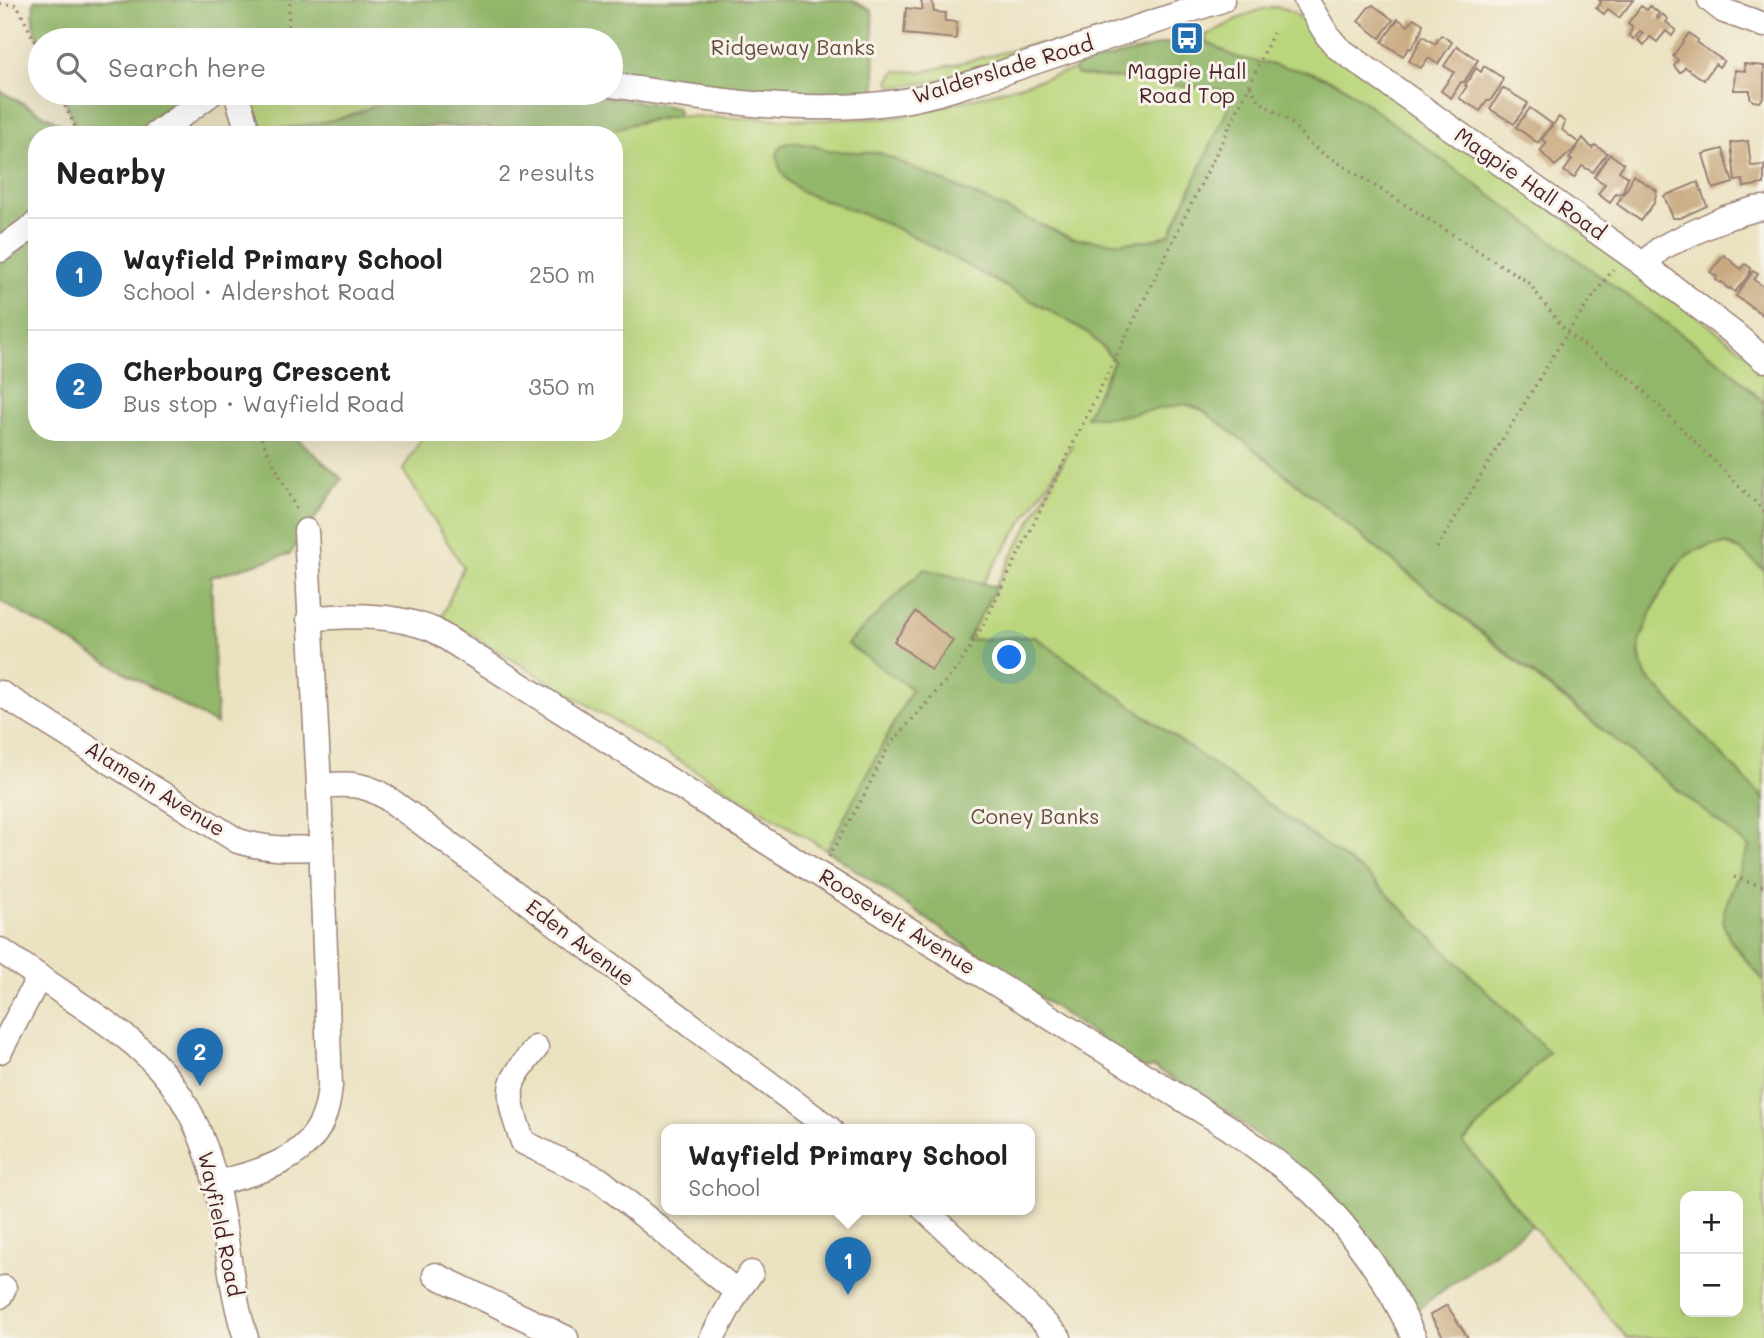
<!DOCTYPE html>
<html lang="en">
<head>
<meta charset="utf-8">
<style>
  :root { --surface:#fff; --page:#f2f2f2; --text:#222; --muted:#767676; --line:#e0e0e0; --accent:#1f6fb2 }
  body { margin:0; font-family:Mali,sans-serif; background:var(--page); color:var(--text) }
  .controls { position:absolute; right:21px; bottom:21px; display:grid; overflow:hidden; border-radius:14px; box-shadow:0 7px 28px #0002 }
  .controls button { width:63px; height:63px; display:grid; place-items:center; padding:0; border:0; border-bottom:2px solid var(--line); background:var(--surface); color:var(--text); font:35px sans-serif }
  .you { position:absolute; left:1010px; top:658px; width:24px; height:24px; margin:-18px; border:5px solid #fff; border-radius:50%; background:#1a73e8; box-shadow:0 0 0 10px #1a73e833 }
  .badge { display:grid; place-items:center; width:46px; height:46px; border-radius:50%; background:var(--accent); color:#fff; font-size:23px; font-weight:700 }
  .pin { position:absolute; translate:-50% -58px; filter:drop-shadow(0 2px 4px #0008) }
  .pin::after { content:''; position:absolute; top:37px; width:24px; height:21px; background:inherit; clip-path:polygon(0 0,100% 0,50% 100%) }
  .popup { position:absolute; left:661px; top:1124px; width:374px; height:91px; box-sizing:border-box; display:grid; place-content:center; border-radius:14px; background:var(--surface); filter:drop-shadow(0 2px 5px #0005); font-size:23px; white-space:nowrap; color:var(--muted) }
  .popup b { font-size:26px; color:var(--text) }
  .popup::after { content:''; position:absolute; left:50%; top:100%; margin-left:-14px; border:14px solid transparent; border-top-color:var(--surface) }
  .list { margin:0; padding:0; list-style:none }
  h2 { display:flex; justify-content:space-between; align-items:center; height:91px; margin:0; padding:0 28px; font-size:30px }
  h2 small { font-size:23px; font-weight:400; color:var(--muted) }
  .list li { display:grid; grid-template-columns:46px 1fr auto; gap:21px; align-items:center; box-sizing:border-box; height:112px; padding:0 28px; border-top:2px solid var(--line) }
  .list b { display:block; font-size:26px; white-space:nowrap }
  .list p { margin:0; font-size:23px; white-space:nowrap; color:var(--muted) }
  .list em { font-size:23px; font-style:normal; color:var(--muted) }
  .icon { flex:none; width:38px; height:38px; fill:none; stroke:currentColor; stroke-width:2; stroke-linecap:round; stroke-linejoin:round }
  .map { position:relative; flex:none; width:1764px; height:1338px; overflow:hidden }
  .search { position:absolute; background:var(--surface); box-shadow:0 7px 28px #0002; left:28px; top:28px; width:595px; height:77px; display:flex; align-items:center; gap:18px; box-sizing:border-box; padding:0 24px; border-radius:38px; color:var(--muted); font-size:26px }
  .panel { position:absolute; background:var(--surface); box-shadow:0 7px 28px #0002; left:28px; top:126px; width:595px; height:315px; border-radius:28px }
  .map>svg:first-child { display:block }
</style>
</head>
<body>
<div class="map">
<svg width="1764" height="1338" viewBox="0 0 1764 1338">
  <rect width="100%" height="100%" fill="#f7f3e8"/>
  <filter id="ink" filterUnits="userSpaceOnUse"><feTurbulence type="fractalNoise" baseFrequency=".0143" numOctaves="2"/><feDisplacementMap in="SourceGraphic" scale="14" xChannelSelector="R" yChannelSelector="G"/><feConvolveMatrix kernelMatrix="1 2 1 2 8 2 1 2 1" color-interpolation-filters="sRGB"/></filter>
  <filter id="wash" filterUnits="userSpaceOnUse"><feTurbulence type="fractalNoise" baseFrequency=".00686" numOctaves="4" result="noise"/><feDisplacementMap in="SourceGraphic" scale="28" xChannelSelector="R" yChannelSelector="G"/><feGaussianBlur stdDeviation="1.57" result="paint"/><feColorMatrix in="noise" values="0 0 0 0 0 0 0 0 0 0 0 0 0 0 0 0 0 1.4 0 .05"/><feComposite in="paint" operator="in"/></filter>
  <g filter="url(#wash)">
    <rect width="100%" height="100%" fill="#ebe2c1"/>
    <g fill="#bad67b" stroke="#827a53" stroke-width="2" fill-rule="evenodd">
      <path d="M 1274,7 C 1295,8 1300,18 1313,32 L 1764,366 L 1764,403 L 1725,365 L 1600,276 L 1248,61 L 1235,57 L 1208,43 L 1229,97 L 1228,108 L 1121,341 L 1538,679 L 1750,847 C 1743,865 1721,907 1724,924 C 1727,943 1752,966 1764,981 L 1764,1338 L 1627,1338 L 1463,1143 L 1549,1052 L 966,640 L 1073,444 L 955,626 L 872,777 L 827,850 L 442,617 L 463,567 L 403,470 L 425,432 L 614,432 L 614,135 L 595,134 L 621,126 L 678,116 L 817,120 L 896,118 L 932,110 L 1074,70 L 1078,75 L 1206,43 L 1206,35 C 1229,25 1249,10 1274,7 ZM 1685,1196 L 1738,1196 L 1738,1312 L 1685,1312 Z"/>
      <polygon points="1036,44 1043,45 1038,49 1009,55 992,63 938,81 894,87 891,86 889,81 896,71 923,72"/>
      <path d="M 244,93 L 393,93 C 384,98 376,106 365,110 C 331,124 293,126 257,133 Z"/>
      <path d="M 418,93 L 488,93 C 473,106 437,95 418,93 Z"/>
      <path d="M 1726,544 L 1742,551 L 1764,570 L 1764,799 L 1646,676 C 1642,664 1637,652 1641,639 C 1646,621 1674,563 1689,554 C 1700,547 1713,545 1726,544 Z"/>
    </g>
    <g fill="#93b76b" stroke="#6e6b4b" stroke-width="2">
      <polygon points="34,0 852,0 872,11 876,93 804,97 727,89 611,71 611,40 394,40 352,35 293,34 280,40 40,40 40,42 33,24"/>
      <path d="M 1182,39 L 1202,39 L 1235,57 L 1313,73 L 1340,84 L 1600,276 L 1725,365 L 1764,403 L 1764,570 L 1742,551 L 1726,544 L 1708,546 L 1688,554 L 1674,569 L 1656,602 L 1640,640 L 1639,656 L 1646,676 L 1764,799 L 1764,981 L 1731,941 L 1724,926 L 1723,913 L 1749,847 L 1241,439 L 1202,410 L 1185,404 L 1115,417 L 1086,417 L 1114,361 L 1105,350 L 1088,333 L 1063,318 L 917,238 L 876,219 L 802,192 L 789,182 L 784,176 L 779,166 L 777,154 L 782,145 L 791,142 L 815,146 L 829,151 L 880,153 L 1071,238 C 1103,242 1139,247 1170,234 L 1228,108 L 1228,97 L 1221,90 L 1213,88 L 1162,85 L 1136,80 L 1077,75 L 1074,70 L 1077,66 L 1086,64 Z"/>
      <polygon points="0,91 79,134 62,93 188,93 129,135 37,135 37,432 290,432 342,479 290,554 211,577 217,725 0,601"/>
      <path d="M 393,93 C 403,93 413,92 422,93 C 441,95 474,106 488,93 L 576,93 L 675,107 L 679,112 L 678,116 L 642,121 L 595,135 L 503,135 L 488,127 L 444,126 L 408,128 L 360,135 L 258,135 L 257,133 C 293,126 331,124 365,110 C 376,106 384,98 393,93 Z"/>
      <polygon points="924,569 996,587 967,640 1034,636 1370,877 1549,1052 1463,1143 1532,1225 1413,1312 1383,1253 1333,1196 1231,1114 1154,1067 1144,1069 827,850 912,689 847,644"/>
    </g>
    <g id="blocks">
      <g fill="#c8a87e">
        <polygon points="932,0 934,12 946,13 945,21 957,22 956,39 904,34 906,8 923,10 921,1"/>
        <polygon points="1599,0 1633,0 1619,18 1608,9 1604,14 1596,8 1601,2"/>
        <polygon points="1373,5 1393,20 1380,38 1358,21 1368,8"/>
        <polygon points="1641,6 1647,10 1650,6 1659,13 1656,17 1658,19 1662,14 1668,19 1666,22 1676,30 1672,36 1666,31 1657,42 1650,37 1644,45 1638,40 1643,33 1640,31 1634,39 1630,36 1632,26 1628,23"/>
        <polygon points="1414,18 1423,24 1421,32 1411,49 1409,48 1403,56 1382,42 1398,19 1408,26"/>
        <polygon points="1689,33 1698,40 1697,43 1724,61 1719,67 1715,64 1704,80 1685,67 1681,72 1679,72 1674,66 1678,60 1673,56"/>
        <polygon points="1441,35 1452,42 1438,64 1428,58 1421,68 1409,61 1423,36 1435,44"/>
        <polygon points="1457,46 1478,60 1464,82 1461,82 1451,98 1441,91 1454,72 1444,66"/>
        <polygon points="1744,64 1764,66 1764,96 1760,102 1753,101 1750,97 1750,90 1734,90 1735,70 1745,71"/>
        <polygon points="1484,66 1503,78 1501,85 1490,101 1487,101 1480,111 1459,98 1467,86 1465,85 1476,68 1481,72"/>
        <polygon points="1503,88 1528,103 1514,124 1490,109"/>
        <polygon points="1530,108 1552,124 1538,143 1516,127"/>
        <polygon points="1559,117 1565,122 1562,130 1579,143 1571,152 1555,166 1540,151 1547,143 1542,139"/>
        <polygon points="1583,138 1592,148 1595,145 1607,153 1593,172 1582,166 1574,178 1564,171 1572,160 1569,159"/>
        <polygon points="1748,141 1751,166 1764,165 1764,184 1744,187 1743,180 1735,181 1731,143"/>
        <polygon points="1723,149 1733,183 1713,189 1703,154"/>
        <polygon points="1610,154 1624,164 1619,171 1628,177 1623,192 1619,194 1616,193 1610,203 1598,194 1605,184 1594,177"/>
        <polygon points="1633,175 1657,191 1654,203 1641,221 1617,204 1630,184"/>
        <polygon points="1698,182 1707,206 1680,218 1673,218 1664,196"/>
        <polygon points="1724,255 1741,269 1745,264 1751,268 1749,275 1735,292 1730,288 1729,289 1727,288 1722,282 1720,283 1716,280 1717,277 1710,272"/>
        <polygon points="1753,271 1758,274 1754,280 1764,287 1764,313 1763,315 1736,296"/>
        <polygon points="916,612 953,641 931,670 894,641"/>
        <polygon points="1447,1305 1468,1338 1444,1338 1430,1315"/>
      </g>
    </g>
  </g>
  <g filter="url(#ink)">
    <use href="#blocks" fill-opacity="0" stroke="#9a8076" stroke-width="2"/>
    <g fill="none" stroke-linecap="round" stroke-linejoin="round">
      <g stroke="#9a8076" stroke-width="27">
        <g id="minor">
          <polyline points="1306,0 1327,35 1338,48 1644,265 1736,335 1764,360"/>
          <polyline points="1710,0 1724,11 1764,25"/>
          <path d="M 611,85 C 705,99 801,116 897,102 C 941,95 983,79 1025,65 C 1091,43 1156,21 1222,0"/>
          <polyline points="236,93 249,135"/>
          <polyline points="155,135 212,93"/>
          <polyline points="0,250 37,223"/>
          <polyline points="1644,265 1660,249 1671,243 1725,218 1755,209 1764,208"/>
          <path d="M 309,619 C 351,614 395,614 434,630 L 778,849 L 1228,1127 C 1256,1147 1284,1166 1309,1189 C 1352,1229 1391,1285 1414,1338"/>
          <path d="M 0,693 L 238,841 C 267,850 291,849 321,848"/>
          <path d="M 319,786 C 334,785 349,783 363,787 C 381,791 396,805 411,815 L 830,1129"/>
          <path d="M 0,950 C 25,967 50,984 75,1001 C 115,1028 155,1055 181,1097 C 197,1123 208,1152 215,1181 C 228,1233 229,1287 246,1338"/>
          <path d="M 536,1048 C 529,1057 517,1071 513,1081 C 506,1099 517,1125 523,1142 L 600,1180 L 737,1292"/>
          <polyline points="0,1051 39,977"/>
          <path d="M 216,1183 C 258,1172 310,1161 325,1113 C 328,1105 329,1095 330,1086 L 319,786 L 306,531"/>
          <polyline points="924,1209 1034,1312 1059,1338"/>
          <polyline points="435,1275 566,1338"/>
          <polyline points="0,1296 4,1288"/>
          <polyline points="712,1338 737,1292 751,1273"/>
        </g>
      </g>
      <g stroke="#9a8076" stroke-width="3.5" stroke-dasharray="2 5" stroke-linecap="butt">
        <polyline points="0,4 17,5 40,52"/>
        <polyline points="287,40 290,0"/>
        <path d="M 1250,86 C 1261,106 1271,108 1287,120 C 1296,126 1303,137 1310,145 L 1528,282 L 1567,333 L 1634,381 L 1764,511"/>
        <polyline points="59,93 79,135"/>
        <polyline points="258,432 298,512"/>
        <polyline points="1437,548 1567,333 1613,269"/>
        <polyline points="829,857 862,799 888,747 959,666 986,620 1242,101 1273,33"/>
        <polyline points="1734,877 1764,887"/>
      </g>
      <use href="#minor" stroke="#fff" stroke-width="24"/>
    </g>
  </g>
  <defs>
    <g id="bus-square" transform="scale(1.75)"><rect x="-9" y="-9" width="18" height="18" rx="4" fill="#1f6fb2" stroke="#f7f3e8"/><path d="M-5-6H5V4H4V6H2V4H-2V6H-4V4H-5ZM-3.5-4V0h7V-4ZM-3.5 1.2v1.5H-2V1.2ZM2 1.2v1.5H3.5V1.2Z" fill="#fff"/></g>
  </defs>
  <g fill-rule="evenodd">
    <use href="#bus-square" x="1187" y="38"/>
  </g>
  <g text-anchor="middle" stroke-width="6" stroke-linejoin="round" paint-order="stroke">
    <g font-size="21" fill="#664d3f" stroke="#f7f3e8">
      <text x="793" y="55">Ridgeway Banks</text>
      <text x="1035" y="824">Coney Banks</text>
    </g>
    <g font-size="21" fill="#4a1f2b" stroke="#f7f3e8">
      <text transform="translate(1003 70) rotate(-17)" y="7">Walderslade Road</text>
      <text transform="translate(1530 184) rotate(35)" y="7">Magpie Hall Road</text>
      <text transform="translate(155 789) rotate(32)" y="7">Alamein Avenue</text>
      <text transform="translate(897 922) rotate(32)" y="7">Roosevelt Avenue</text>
      <text transform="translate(580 943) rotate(37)" y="7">Eden Avenue</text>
      <text transform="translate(220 1224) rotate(78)" y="7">Wayfield Road</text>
    </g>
    <g font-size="21" fill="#4a1f2b" stroke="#f7f3e8">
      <text x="1187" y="79">Magpie Hall<tspan x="1187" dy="24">Road Top</tspan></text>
    </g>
  </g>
</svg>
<div class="controls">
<button>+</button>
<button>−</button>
</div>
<div class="you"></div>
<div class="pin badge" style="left:848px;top:1295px">1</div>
<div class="popup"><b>Wayfield Primary School</b>School</div>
<div class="pin badge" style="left:200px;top:1086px">2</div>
<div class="search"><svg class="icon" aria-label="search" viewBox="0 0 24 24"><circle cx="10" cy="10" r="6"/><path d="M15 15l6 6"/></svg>Search here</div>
<section class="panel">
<h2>Nearby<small>2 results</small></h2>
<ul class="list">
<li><span class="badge">1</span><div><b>Wayfield Primary School</b><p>School · Aldershot Road</p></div><em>250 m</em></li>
<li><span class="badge">2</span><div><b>Cherbourg Crescent</b><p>Bus stop · Wayfield Road</p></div><em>350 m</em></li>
</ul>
</section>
</div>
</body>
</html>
